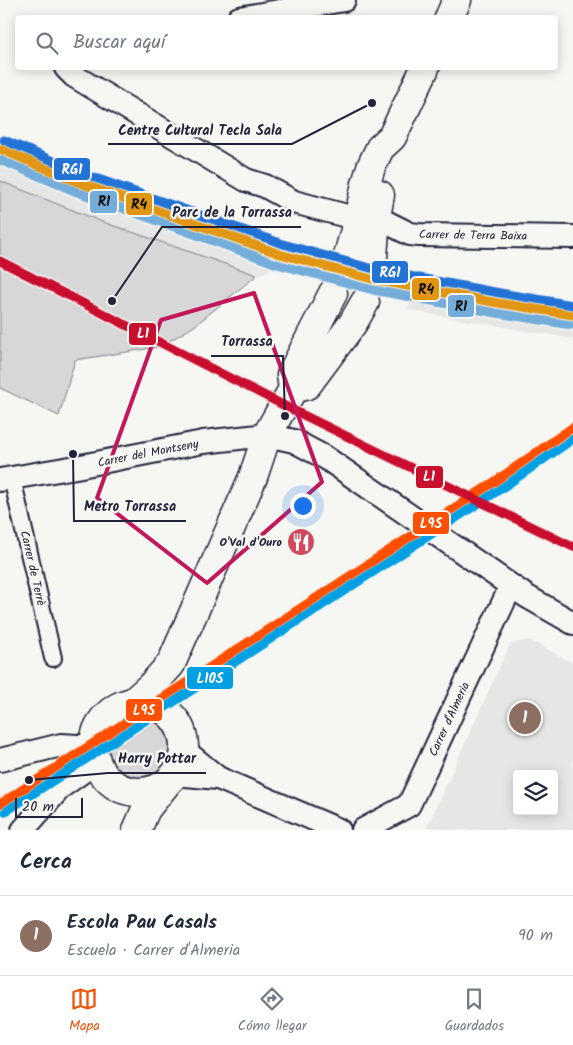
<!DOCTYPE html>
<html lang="es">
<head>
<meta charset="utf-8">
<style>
  :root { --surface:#fff; --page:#f2f2f3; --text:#1f2937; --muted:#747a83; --line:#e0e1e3; --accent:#ea580c }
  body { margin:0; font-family:Kalam,sans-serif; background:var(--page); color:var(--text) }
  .controls { position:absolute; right:15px; bottom:15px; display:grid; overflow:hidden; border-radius:5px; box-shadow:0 2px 12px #0003 }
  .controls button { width:45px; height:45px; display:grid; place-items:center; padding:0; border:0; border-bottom:1px solid var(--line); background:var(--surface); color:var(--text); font:25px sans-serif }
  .scale { position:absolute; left:15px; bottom:12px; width:68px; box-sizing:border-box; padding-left:5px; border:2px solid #22223b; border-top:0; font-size:14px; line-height:18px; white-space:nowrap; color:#22223b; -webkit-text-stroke:4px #f6f6f2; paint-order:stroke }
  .you { position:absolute; left:302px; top:505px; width:18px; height:18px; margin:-12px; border:4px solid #fff; border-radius:50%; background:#1a73e8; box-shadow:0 0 0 8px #1a73e833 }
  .badge { display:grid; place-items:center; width:32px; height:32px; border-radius:50%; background:var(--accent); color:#fff; font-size:16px; font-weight:700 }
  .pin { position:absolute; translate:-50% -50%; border:2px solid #fff; box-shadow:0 1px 5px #0006 }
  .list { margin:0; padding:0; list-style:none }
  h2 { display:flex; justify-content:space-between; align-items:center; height:65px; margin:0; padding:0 20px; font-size:21px }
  h2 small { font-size:16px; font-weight:400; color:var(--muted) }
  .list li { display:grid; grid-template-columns:32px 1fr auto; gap:15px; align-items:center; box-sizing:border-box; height:80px; padding:0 20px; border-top:1px solid var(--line) }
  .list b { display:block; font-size:19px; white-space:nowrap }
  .list p { margin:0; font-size:16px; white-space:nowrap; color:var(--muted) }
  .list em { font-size:16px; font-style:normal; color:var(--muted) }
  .icon { flex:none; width:28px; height:28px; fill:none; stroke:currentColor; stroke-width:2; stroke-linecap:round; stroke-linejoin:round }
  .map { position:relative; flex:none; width:573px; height:830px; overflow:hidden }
  .search { position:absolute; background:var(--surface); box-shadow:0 2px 12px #0003; left:15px; right:15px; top:15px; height:55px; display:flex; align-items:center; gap:12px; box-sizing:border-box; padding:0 18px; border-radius:5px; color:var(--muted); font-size:19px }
  .sheet { height:145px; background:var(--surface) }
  nav { display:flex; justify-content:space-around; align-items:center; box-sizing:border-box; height:70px; border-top:1px solid var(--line); background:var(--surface); font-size:14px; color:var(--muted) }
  nav a { display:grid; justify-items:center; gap:2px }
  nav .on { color:var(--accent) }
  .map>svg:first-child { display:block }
</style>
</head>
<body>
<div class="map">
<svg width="573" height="830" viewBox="0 0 573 830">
  <rect width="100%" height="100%" fill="#f6f6f2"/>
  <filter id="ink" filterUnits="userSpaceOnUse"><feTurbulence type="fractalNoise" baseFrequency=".02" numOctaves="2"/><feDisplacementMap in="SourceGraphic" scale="10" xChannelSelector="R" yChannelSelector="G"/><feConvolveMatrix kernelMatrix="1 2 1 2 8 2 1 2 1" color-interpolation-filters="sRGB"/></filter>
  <g filter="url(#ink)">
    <g fill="#e6e6e4" fill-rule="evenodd">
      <polygon points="0,136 112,186 285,246 269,271 257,275 100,221 0,181"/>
      <polygon points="415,281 573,306 573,339 408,310"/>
      <path d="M 530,640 L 573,663 L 573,830 L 452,830 L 427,827 L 510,644 ZM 517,774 L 554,774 L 554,811 L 517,811 Z"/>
    </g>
    <g fill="#d7d7d7" stroke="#7c7c89">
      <polygon points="0,181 100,221 257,275 193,327 159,347 75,360 59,416 0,388"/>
      <circle cx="138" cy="747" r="31"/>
    </g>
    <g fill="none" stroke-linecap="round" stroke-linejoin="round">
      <g stroke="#22223b" stroke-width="20">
        <polyline id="pedestrian" points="12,478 53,658"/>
      </g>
      <g stroke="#22223b" stroke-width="26">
        <g id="minor">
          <polyline points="239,18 344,0"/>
          <polyline points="66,68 74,76 246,180 265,186 294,202 358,219"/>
          <polyline points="376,217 410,234 419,235 573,237"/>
          <polyline points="0,480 76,467 203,442 267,435 294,441 326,458 526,596 573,623"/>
          <polyline points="184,750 218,778 339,830"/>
          <polyline points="0,760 61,745 93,747"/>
          <polyline points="175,774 218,778"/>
          <polyline points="23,830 61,787 96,762"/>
          <polyline points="363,830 409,805 511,586"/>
        </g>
      </g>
      <g stroke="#22223b" stroke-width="31">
        <g id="tertiary">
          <polyline points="449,18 457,0"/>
          <polyline points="346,263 358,219 366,184 371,167 380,148 392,137 425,68"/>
          <polyline points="372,270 376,217 380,195"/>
          <polyline points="293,389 307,385 353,323 365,302"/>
          <circle cx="139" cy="747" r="45"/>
          <polyline points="132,703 152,685 171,664 253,477 267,435 293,389 291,375 333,293"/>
          <polyline points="137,830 146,809 166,784"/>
        </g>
      </g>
      <use href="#pedestrian" stroke="#f6f6f2" stroke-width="16"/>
      <use href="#minor" stroke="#f6f6f2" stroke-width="22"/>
      <use href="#tertiary" stroke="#f6f6f2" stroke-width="28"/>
      <g stroke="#f6f6f2" stroke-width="12">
        <polyline id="rail-1" points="0,149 80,183 280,254 375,280 498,303 573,315"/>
      </g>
      <g stroke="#f6f6f2" stroke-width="12">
        <polyline id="rail-2" points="0,160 77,192 277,264 373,290 496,313 571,325"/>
      </g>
      <g stroke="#f6f6f2" stroke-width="12">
        <polyline id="rail-3" points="4,140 84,174 283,244 377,270 500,293 573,305"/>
      </g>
      <use href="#rail-1" stroke="#e19612" stroke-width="9"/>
      <use href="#rail-2" stroke="#74adda" stroke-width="9"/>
      <use href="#rail-3" stroke="#2373d5" stroke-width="9"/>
      <g stroke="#f6f6f2" stroke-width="12">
        <polyline id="metro-1" points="0,804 494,482 573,427"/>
      </g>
      <g stroke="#f6f6f2" stroke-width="12">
        <polyline id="metro-2" points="5,812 499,490 573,439"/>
      </g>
      <g stroke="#f6f6f2" stroke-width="12">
        <polyline id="metro-3" points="0,261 289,408 573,547"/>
      </g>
      <use href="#metro-1" stroke="#fe5000" stroke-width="9"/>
      <use href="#metro-2" stroke="#009fe3" stroke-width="9"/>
      <use href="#metro-3" stroke="#c8102e" stroke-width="9"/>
    </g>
  </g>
  <path fill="none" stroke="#c2185b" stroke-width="4" stroke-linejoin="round" d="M 254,293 L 322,482 L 207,583 L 97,498 L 161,320 Z"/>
  <defs>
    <g id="restaurant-disc" transform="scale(1.4375)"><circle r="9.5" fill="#d1495b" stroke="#f6f6f2"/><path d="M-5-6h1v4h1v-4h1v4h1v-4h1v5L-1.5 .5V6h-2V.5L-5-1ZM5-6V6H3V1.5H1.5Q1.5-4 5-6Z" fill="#fff"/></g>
  </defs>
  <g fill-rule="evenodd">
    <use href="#restaurant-disc" x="301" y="542"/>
  </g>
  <g text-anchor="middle" stroke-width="5" stroke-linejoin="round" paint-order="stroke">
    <g font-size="12" fill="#22223b" stroke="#f6f6f2">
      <text transform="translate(473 235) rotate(1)" y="4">Carrer de Terra Baixa</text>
      <text transform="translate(148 453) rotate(-11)" y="4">Carrer del Montseny</text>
      <text transform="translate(33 568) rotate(77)" y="4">Carrer de Terrè</text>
      <text transform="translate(449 719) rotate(-65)" y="4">Carrer d'Almeria</text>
    </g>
    <g font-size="12" font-weight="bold" fill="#22223b" stroke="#f6f6f2" text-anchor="end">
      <text x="282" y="546">O'Val d'Ouro</text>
    </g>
  </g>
  <path fill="none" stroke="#22223b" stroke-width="2" d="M372 103L292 144H108M112 301L162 227H301M285 416L283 356H211M73 454L74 521H186M29 780L108 773H206"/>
  <g fill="#22223b" stroke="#f6f6f2" stroke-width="2">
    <circle cx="372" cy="103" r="5"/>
    <circle cx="112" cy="301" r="5"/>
    <circle cx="285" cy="416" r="5"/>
    <circle cx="73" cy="454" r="5"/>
    <circle cx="29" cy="780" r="5"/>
  </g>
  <g font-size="14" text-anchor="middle" font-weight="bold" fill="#22223b" stroke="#f6f6f2" stroke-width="5" stroke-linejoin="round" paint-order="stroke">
    <text x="200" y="135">Centre Cultural Tecla Sala</text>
    <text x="232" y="217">Parc de la Torrassa</text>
    <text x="247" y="346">Torrassa</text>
    <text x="130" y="511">Metro Torrassa</text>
    <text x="157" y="763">Harry Pottar</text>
  </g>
  <g stroke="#f6f6f2" stroke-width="2">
    <rect x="53" y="157" width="38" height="24" rx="5" fill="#2373d5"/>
    <rect x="89" y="190" width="29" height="24" rx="5" fill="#74adda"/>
    <rect x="125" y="192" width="28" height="24" rx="5" fill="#e19612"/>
    <rect x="371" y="260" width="38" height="24" rx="5" fill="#2373d5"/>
    <rect x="411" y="277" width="29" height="24" rx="5" fill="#e19612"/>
    <rect x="447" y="294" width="28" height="24" rx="5" fill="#74adda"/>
    <rect x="128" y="322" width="29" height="24" rx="5" fill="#c8102e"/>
    <rect x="415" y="465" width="29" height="24" rx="5" fill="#c8102e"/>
    <rect x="412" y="511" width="38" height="24" rx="5" fill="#fe5000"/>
    <rect x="186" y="666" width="48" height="24" rx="5" fill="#009fe3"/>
    <rect x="125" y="698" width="38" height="24" rx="5" fill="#fe5000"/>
  </g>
  <g font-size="14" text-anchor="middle" font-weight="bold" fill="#fff">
    <text x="72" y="174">RG1</text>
    <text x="390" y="277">RG1</text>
    <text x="143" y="338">L1</text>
    <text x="429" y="481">L1</text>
    <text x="431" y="528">L9S</text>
    <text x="210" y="683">L10S</text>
    <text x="144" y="715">L9S</text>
  </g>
  <g font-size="14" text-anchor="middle" font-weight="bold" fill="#111">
    <text x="104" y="206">R1</text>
    <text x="139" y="209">R4</text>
    <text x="426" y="294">R4</text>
    <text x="461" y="311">R1</text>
  </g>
</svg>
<div class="controls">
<button><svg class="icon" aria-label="layers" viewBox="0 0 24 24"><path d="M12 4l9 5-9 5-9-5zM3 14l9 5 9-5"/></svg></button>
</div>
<div class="scale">20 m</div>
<div class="you"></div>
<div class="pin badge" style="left:525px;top:718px;background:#8d6e63">1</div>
<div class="search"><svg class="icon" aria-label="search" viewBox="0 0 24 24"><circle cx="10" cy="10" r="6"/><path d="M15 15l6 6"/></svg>Buscar aquí</div>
</div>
<section class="sheet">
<h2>Cerca<small></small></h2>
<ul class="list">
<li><span class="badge" style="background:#8d6e63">1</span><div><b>Escola Pau Casals</b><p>Escuela · Carrer d'Almeria</p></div><em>90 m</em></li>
</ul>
</section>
<nav>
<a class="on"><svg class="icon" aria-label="map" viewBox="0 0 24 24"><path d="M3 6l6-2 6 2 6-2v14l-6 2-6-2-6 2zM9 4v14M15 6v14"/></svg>Mapa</a>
<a><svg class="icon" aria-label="directions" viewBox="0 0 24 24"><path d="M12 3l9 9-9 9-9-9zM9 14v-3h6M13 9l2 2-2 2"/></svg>Cómo llegar</a>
<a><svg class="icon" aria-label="saved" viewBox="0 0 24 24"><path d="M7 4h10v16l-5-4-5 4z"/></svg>Guardados</a>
</nav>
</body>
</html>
